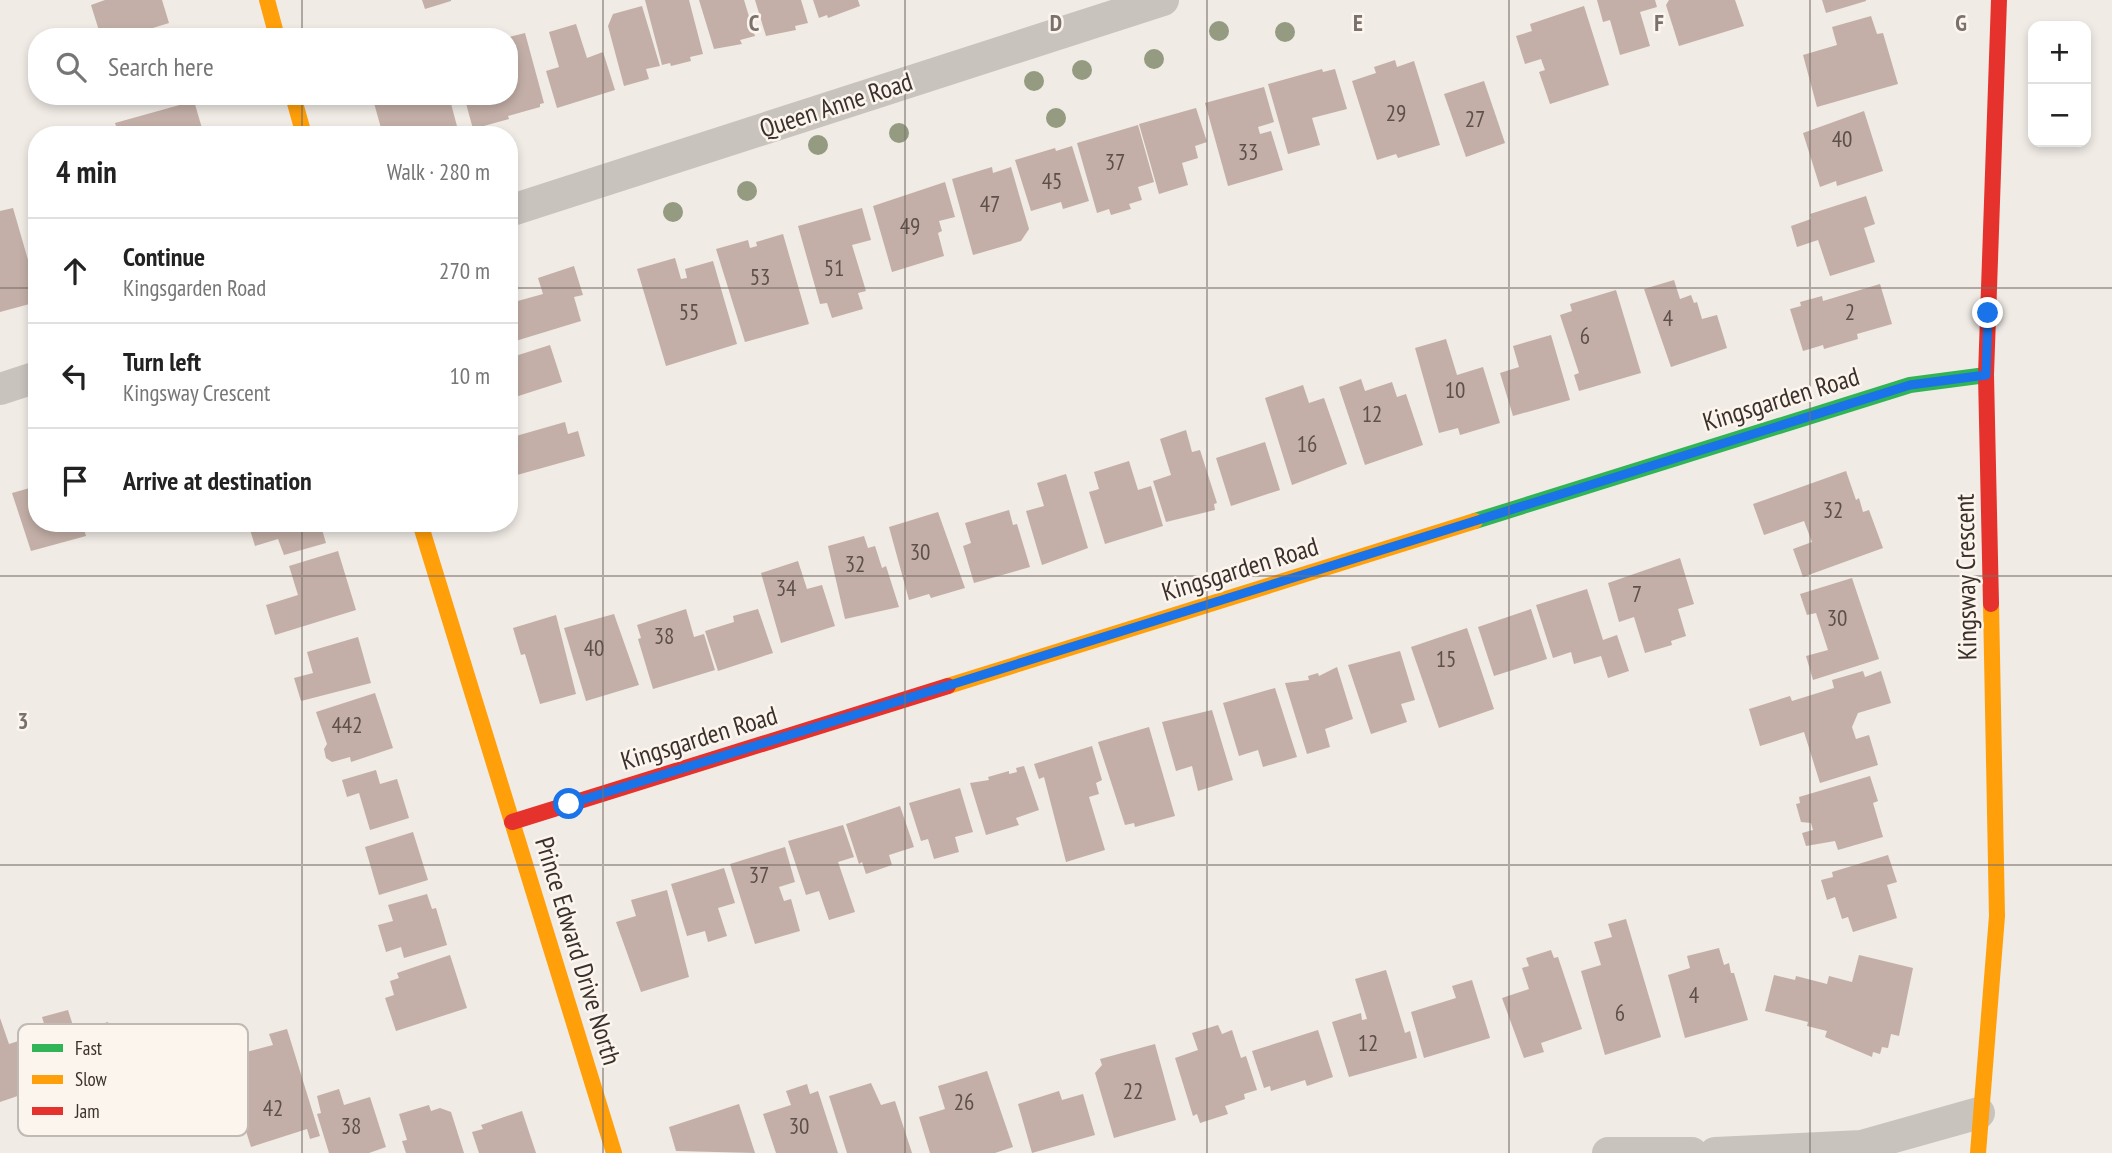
<!DOCTYPE html>
<html lang="en">
<head>
<meta charset="utf-8">
<style>
  :root { --surface:#fff; --page:#f6f6f6; --text:#222; --muted:#767676; --line:#e0e0e0 }
  body { margin:0; font-family:"PT Sans Narrow",sans-serif; background:var(--page); color:var(--text) }
  .controls { position:absolute; right:21px; top:21px; display:grid; overflow:hidden; border-radius:14px; box-shadow:0 4px 10px #0003 }
  .controls button { width:63px; height:63px; display:grid; place-items:center; padding:0; border:0; border-bottom:2px solid var(--line); background:var(--surface); color:var(--text); font:35px sans-serif }
  .stop { position:absolute; width:21px; height:21px; margin:-16px; border:5px solid #1a73e8; border-radius:50%; background:#fff }
  .stop.end { background:#1a73e8; border-color:#fff; box-shadow:0 2px 7px #0008 }
  .list { margin:0; padding:0; list-style:none }
  h2 { display:flex; justify-content:space-between; align-items:center; height:91px; margin:0; padding:0 28px; font-size:30px }
  h2 small { font-size:23px; font-weight:400; color:var(--muted) }
  .list li { display:grid; grid-template-columns:46px 1fr auto; gap:21px; align-items:center; box-sizing:border-box; height:105px; padding:0 28px; border-top:2px solid var(--line) }
  .list b { display:block; font-size:26px; white-space:nowrap }
  .list p { margin:0; font-size:23px; white-space:nowrap; color:var(--muted) }
  .list em { font-size:23px; font-style:normal; color:var(--muted) }
  .icon { flex:none; width:38px; height:38px; fill:none; stroke:currentColor; stroke-width:2; stroke-linecap:round; stroke-linejoin:round }
  .map { position:relative; flex:none; width:2112px; height:1153px; overflow:hidden }
  .search { position:absolute; background:var(--surface); box-shadow:0 4px 10px #0003; left:28px; top:28px; width:490px; height:77px; display:flex; align-items:center; gap:18px; box-sizing:border-box; padding:0 24px; border-radius:28px; color:var(--muted); font-size:26px }
  .panel { position:absolute; background:var(--surface); box-shadow:0 4px 10px #0003; left:28px; top:126px; width:490px; height:406px; border-radius:28px }
  .map>svg:first-child { display:block }
</style>
</head>
<body>
<div class="map">
<svg width="2112" height="1153" viewBox="0 0 2112 1153">
  <rect width="100%" height="100%" fill="#f0ebe5"/>
  <g fill="#c3afa7">
    <polygon points="105,0 162,0 169,23 124,37 101,37 91,5"/>
    <polygon points="422,0 451,0 451,1 425,9"/>
    <polygon points="645,0 689,0 703,54 690,57 691,61 671,66 670,63 662,65"/>
    <polygon points="699,0 744,0 755,36 740,40 742,44 714,49"/>
    <polygon points="755,0 801,0 808,23 795,26 796,30 766,36"/>
    <polygon points="813,0 858,0 860,6 828,18 827,15 819,18"/>
    <polygon points="1597,0 1655,0 1657,7 1640,12 1650,46 1620,55 1610,20 1603,22"/>
    <polygon points="1669,0 1735,0 1744,26 1679,46 1666,5"/>
    <polygon points="1822,0 1866,0 1866,1 1826,13"/>
    <polygon points="642,6 660,66 646,69 649,79 624,86 608,26 613,14"/>
    <polygon points="1584,6 1609,85 1550,104 1539,72 1545,70 1541,59 1525,64 1516,36 1532,31 1530,24"/>
    <polygon points="1871,16 1877,34 1883,33 1898,84 1817,107 1803,55 1837,45 1832,27"/>
    <polygon points="576,24 587,58 603,52 615,90 557,108 546,71 559,67 549,32"/>
    <polygon points="525,33 544,103 540,104 540,107 508,116 509,119 473,129 464,96 509,96 509,37"/>
    <polygon points="1395,60 1397,67 1414,61 1440,145 1398,158 1396,154 1377,160 1352,81 1376,73 1374,67"/>
    <polygon points="1322,69 1323,72 1335,69 1347,109 1312,118 1320,145 1288,154 1268,84"/>
    <polygon points="1484,81 1505,143 1466,157 1444,94"/>
    <polygon points="1264,87 1274,122 1258,127 1260,134 1271,131 1283,170 1228,186 1205,103"/>
    <polygon points="372,96 449,96 458,130 443,135 383,135"/>
    <polygon points="194,101 204,135 119,135 115,123"/>
    <polygon points="1196,108 1207,142 1195,146 1198,158 1182,163 1188,185 1159,194 1139,124"/>
    <polygon points="1864,111 1883,171 1837,186 1836,181 1820,187 1803,133"/>
    <polygon points="1138,125 1154,182 1138,187 1142,200 1129,204 1131,209 1111,215 1109,209 1097,213 1077,143"/>
    <polygon points="1072,146 1089,201 1063,209 1061,202 1031,211 1015,160 1055,148 1056,151"/>
    <polygon points="992,167 993,173 1011,167 1029,229 1021,241 973,255 952,179"/>
    <polygon points="945,182 955,217 939,221 942,231 938,233 944,256 892,272 873,206"/>
    <polygon points="1866,196 1875,224 1864,228 1875,262 1830,276 1818,240 1797,247 1791,226 1811,219 1810,214"/>
    <polygon points="13,208 37,291 37,302 0,312 0,211"/>
    <polygon points="862,208 871,240 852,245 866,291 858,293 863,309 832,318 827,303 820,304 798,226"/>
    <polygon points="783,234 809,324 745,342 716,249 748,240 750,248 757,246 756,242"/>
    <polygon points="675,258 681,279 687,278 685,269 713,261 737,344 666,366 637,269"/>
    <polygon points="574,266 583,295 574,297 581,321 509,343 509,299 513,298 514,302 543,294 538,278"/>
    <polygon points="1674,280 1680,299 1691,295 1694,303 1697,302 1702,319 1717,315 1727,348 1671,367 1644,289"/>
    <polygon points="1880,284 1892,324 1857,334 1858,339 1824,349 1823,345 1803,351 1790,309 1801,306 1800,302 1822,296 1823,301"/>
    <polygon points="1616,290 1641,373 1579,391 1574,375 1579,373 1560,315 1572,311 1570,304"/>
    <polygon points="1551,335 1570,400 1513,416 1500,373 1519,367 1513,346"/>
    <polygon points="1446,339 1457,375 1483,367 1500,423 1460,435 1458,428 1439,433 1415,348"/>
    <polygon points="550,345 562,382 509,399 509,358"/>
    <polygon points="1361,379 1365,391 1392,382 1397,397 1406,394 1423,445 1365,465 1339,387"/>
    <polygon points="1303,385 1309,403 1324,398 1347,464 1292,485 1265,398"/>
    <polygon points="565,422 568,434 578,431 585,456 517,475 509,438"/>
    <polygon points="1186,430 1192,452 1200,450 1217,503 1214,504 1215,510 1166,522 1153,481 1171,475 1160,439"/>
    <polygon points="1265,442 1280,490 1231,506 1216,458"/>
    <polygon points="1129,461 1138,490 1151,486 1163,526 1105,544 1089,492 1099,489 1094,472"/>
    <polygon points="1846,471 1856,500 1859,498 1863,512 1869,510 1883,548 1803,577 1793,549 1812,542 1804,521 1764,535 1753,504"/>
    <polygon points="1066,474 1088,548 1042,565 1026,511 1044,506 1037,483"/>
    <polygon points="37,486 37,523 82,523 86,536 31,551 12,493"/>
    <polygon points="1009,510 1013,525 1017,524 1030,567 974,583 963,546 971,543 965,523"/>
    <polygon points="938,512 965,588 931,598 929,594 909,600 889,527"/>
    <polygon points="248,523 320,523 326,543 284,555 278,539 255,546"/>
    <polygon points="864,536 868,548 875,546 882,568 886,566 899,607 845,619 828,546"/>
    <polygon points="338,551 356,610 275,635 266,605 298,595 289,566"/>
    <polygon points="1680,558 1694,604 1678,609 1686,636 1671,641 1672,645 1645,653 1634,617 1619,622 1608,583"/>
    <polygon points="798,561 807,589 822,585 835,626 781,643 761,573"/>
    <polygon points="1852,578 1879,659 1813,680 1806,656 1828,650 1816,613 1807,615 1800,594"/>
    <polygon points="1587,589 1603,640 1617,635 1629,671 1608,678 1601,656 1574,664 1571,652 1553,658 1536,605"/>
    <polygon points="686,609 694,637 704,634 715,670 653,689 638,639 641,638 637,625"/>
    <polygon points="758,609 773,653 718,671 705,631 734,622 733,616"/>
    <polygon points="1531,609 1547,659 1494,676 1478,627"/>
    <polygon points="614,614 639,685 586,701 564,628"/>
    <polygon points="556,615 576,694 540,704 525,654 521,655 513,628"/>
    <polygon points="1467,628 1494,709 1439,728 1411,647"/>
    <polygon points="358,637 371,683 301,701 294,678 313,673 307,652"/>
    <polygon points="1400,651 1415,700 1401,704 1407,722 1371,734 1348,665"/>
    <polygon points="1337,667 1353,719 1325,729 1330,747 1307,754 1285,683 1309,680 1308,676 1318,673 1319,676"/>
    <polygon points="1863,671 1865,677 1881,671 1891,703 1858,713 1852,727 1856,739 1869,735 1878,765 1820,783 1804,732 1760,746 1749,709 1790,696 1792,701 1834,688 1832,680"/>
    <polygon points="1275,688 1297,757 1263,767 1258,750 1239,756 1223,703"/>
    <polygon points="375,693 393,748 351,762 350,757 332,762 326,758 324,749 327,744 316,712"/>
    <polygon points="1212,710 1233,780 1198,791 1192,766 1176,771 1162,722"/>
    <polygon points="1149,727 1175,816 1135,827 1134,823 1125,825 1098,742"/>
    <polygon points="1092,746 1102,780 1096,783 1099,794 1089,797 1105,850 1066,862 1044,777 1039,779 1034,764"/>
    <polygon points="1024,766 1039,810 1016,818 1019,825 986,835 970,783 989,780 988,777 1009,771 1009,774 1017,772 1016,768"/>
    <polygon points="376,770 380,784 397,779 409,818 370,830 359,793 347,797 342,780"/>
    <polygon points="1870,776 1878,801 1873,803 1883,837 1838,850 1835,841 1806,846 1802,833 1813,830 1811,823 1801,822 1796,804 1800,803 1799,797"/>
    <polygon points="960,788 973,832 955,837 959,852 934,859 928,839 921,841 909,803"/>
    <polygon points="900,806 914,847 889,855 892,865 866,874 862,862 859,864 846,824"/>
    <polygon points="843,825 854,857 838,862 855,912 829,920 819,891 806,895 788,841"/>
    <polygon points="413,832 428,880 379,895 365,847"/>
    <polygon points="785,847 795,882 779,887 784,901 791,899 800,931 755,944 730,864"/>
    <polygon points="1888,855 1897,882 1887,885 1897,918 1853,932 1848,917 1842,919 1835,897 1827,900 1821,880 1833,877 1832,872"/>
    <polygon points="724,868 735,903 718,908 727,936 708,942 705,931 687,936 671,884"/>
    <polygon points="667,890 689,977 641,992 616,922 636,916 631,900"/>
    <polygon points="427,894 432,909 436,908 447,945 404,958 401,947 386,952 378,925 393,921 388,905"/>
    <polygon points="1626,919 1661,1037 1605,1055 1581,971 1601,965 1594,942 1612,937 1608,924"/>
    <polygon points="1719,948 1724,965 1729,963 1731,973 1734,973 1748,1020 1685,1038 1668,975 1690,968 1687,956"/>
    <polygon points="1551,950 1554,958 1558,957 1582,1029 1541,1043 1544,1052 1524,1058 1502,998 1529,989 1522,968 1529,966 1526,958"/>
    <polygon points="450,955 467,1008 396,1031 385,998 394,995 390,981 399,978 397,973"/>
    <polygon points="1859,955 1913,968 1899,1036 1891,1034 1888,1048 1882,1047 1880,1054 1873,1052 1872,1057 1825,1037 1827,1031 1807,1026 1808,1022 1765,1011 1774,975 1795,980 1796,976 1827,984 1829,976 1852,982"/>
    <polygon points="1386,970 1405,1033 1410,1031 1417,1058 1349,1077 1332,1022 1361,1013 1362,1020 1367,1019 1355,979"/>
    <polygon points="1472,980 1490,1038 1424,1058 1411,1012 1456,998 1452,986"/>
    <polygon points="68,1010 75,1032 108,1022 127,1085 102,1093 100,1086 66,1096 42,1017"/>
    <polygon points="0,1018 9,1044 28,1038 44,1087 0,1102"/>
    <polygon points="1218,1025 1222,1034 1232,1030 1241,1058 1246,1056 1257,1090 1244,1094 1245,1099 1225,1106 1228,1114 1200,1123 1197,1114 1193,1116 1175,1058 1198,1050 1192,1033"/>
    <polygon points="287,1029 320,1136 310,1139 307,1129 251,1147 223,1058 273,1045 269,1034"/>
    <polygon points="1318,1030 1333,1077 1307,1086 1305,1080 1271,1091 1270,1086 1264,1088 1252,1051"/>
    <polygon points="1155,1044 1176,1120 1114,1138 1095,1073 1102,1065 1100,1059"/>
    <polygon points="987,1071 1013,1147 995,1153 930,1153 919,1117 945,1109 938,1086"/>
    <polygon points="871,1083 881,1105 895,1101 912,1153 847,1153 829,1096"/>
    <polygon points="807,1084 810,1094 818,1091 838,1153 776,1153 763,1114 791,1105 786,1091"/>
    <polygon points="339,1089 344,1105 370,1097 386,1147 369,1153 329,1153 317,1114 321,1113 317,1096"/>
    <polygon points="1059,1091 1062,1100 1083,1094 1095,1135 1032,1153 1018,1104"/>
    <polygon points="739,1104 755,1153 676,1151 669,1127"/>
    <polygon points="429,1105 431,1111 440,1108 451,1112 464,1153 406,1153 402,1141 407,1140 399,1114"/>
    <polygon points="522,1111 536,1153 479,1153 472,1132 483,1129 481,1125"/>
  </g>
  <g fill="none" stroke-linecap="round" stroke-linejoin="round">
    <g stroke="#c9c3be" stroke-width="32">
      <polyline points="509,211 1163,0"/>
      <polyline points="0,389 37,377"/>
      <polyline points="1608,1153 1692,1153"/>
      <polyline points="1715,1153 1862,1146 1979,1113"/>
    </g>
    <polyline stroke="#30b455" stroke-width="16" points="1475,521 1910,385 1986,375"/>
    <g stroke="#ff9f0a" stroke-width="16">
      <polyline points="267,0 277,37"/>
      <polyline points="293,96 304,135"/>
      <polyline points="420,523 614,1153"/>
      <polyline points="948,686 1475,521"/>
      <polyline points="1978,1153 1997,916 1991,604"/>
    </g>
    <g stroke="#e5322d" stroke-width="16">
      <polyline points="1991,604 1986,375 1999,0"/>
      <polyline points="512,822 948,686"/>
    </g>
  </g>
  <g fill="#959b80">
    <circle cx="1219" cy="31" r="10"/>
    <circle cx="1285" cy="32" r="10"/>
    <circle cx="1154" cy="59" r="10"/>
    <circle cx="1082" cy="70" r="10"/>
    <circle cx="1034" cy="81" r="10"/>
    <circle cx="1056" cy="118" r="10"/>
    <circle cx="899" cy="133" r="10"/>
    <circle cx="818" cy="145" r="10"/>
    <circle cx="747" cy="191" r="10"/>
    <circle cx="673" cy="212" r="10"/>
  </g>
  <g fill="none" stroke-linecap="round" stroke-linejoin="round">
    <polyline stroke="#1a73e8" stroke-width="9" points="569,804 1910,385 1986,375 1988,313"/>
  </g>
  <path fill="none" stroke="#7a716c" stroke-width="2" stroke-opacity="0.55" d="M 302,0 L 302,37M 603,0 L 603,1153M 905,0 L 905,1153M 1207,0 L 1207,1153M 1509,0 L 1509,1153M 1810,0 L 1810,1153M 302,96 L 302,135M 0,288 L 37,288M 509,288 L 2112,288M 302,523 L 302,1153M 0,576 L 2112,576M 0,865 L 2112,865"/>
  <g text-anchor="middle" stroke-width="5" stroke-linejoin="round" paint-order="stroke">
    <g font-size="23" fill="#5d504a">
      <text x="1396" y="121">29</text>
      <text x="1475" y="127">27</text>
      <text x="1842" y="147">40</text>
      <text x="1248" y="160">33</text>
      <text x="1115" y="170">37</text>
      <text x="1052" y="189">45</text>
      <text x="990" y="212">47</text>
      <text x="910" y="234">49</text>
      <text x="834" y="276">51</text>
      <text x="760" y="285">53</text>
      <text x="689" y="320">55</text>
      <text x="1850" y="320">2</text>
      <text x="1668" y="326">4</text>
      <text x="1585" y="344">6</text>
      <text x="1455" y="398">10</text>
      <text x="1372" y="422">12</text>
      <text x="1307" y="452">16</text>
      <text x="1833" y="518">32</text>
      <text x="920" y="560">30</text>
      <text x="855" y="572">32</text>
      <text x="786" y="596">34</text>
      <text x="1637" y="602">7</text>
      <text x="1837" y="626">30</text>
      <text x="664" y="644">38</text>
      <text x="594" y="656">40</text>
      <text x="1446" y="667">15</text>
      <text x="347" y="733">442</text>
      <text x="759" y="883">37</text>
      <text x="1694" y="1003">4</text>
      <text x="1620" y="1021">6</text>
      <text x="1368" y="1051">12</text>
      <text x="1133" y="1099">22</text>
      <text x="964" y="1110">26</text>
      <text x="273" y="1116">42</text>
      <text x="351" y="1134">38</text>
      <text x="799" y="1134">30</text>
    </g>
    <g font-size="26" fill="#3b302b" stroke="#fbf5ee">
      <text transform="translate(836 105) rotate(-18)" y="9">Queen Anne Road</text>
      <text transform="translate(1781 399) rotate(-17)" y="9">Kingsgarden Road</text>
      <text transform="translate(1240 569) rotate(-17)" y="9">Kingsgarden Road</text>
      <text transform="translate(1966 577) rotate(-91)" y="9">Kingsway Crescent</text>
      <text transform="translate(699 738) rotate(-17)" y="9">Kingsgarden Road</text>
      <text transform="translate(578 951) rotate(73)" y="9">Prince Edward Drive North</text>
    </g>
  </g>
  <rect x="18" y="1024" width="230" height="112" rx="10" fill="#fbf5ee" stroke="#c1bab4" stroke-width="2"/>
  <rect x="32" y="1044" width="31" height="8" fill="#30b455"/>
  <rect x="32" y="1075" width="31" height="9" fill="#ff9f0a"/>
  <rect x="32" y="1107" width="31" height="8" fill="#e5322d"/>
  <g font-size="19" fill="#3b302b">
    <text x="75" y="1055">Fast</text>
    <text x="75" y="1086">Slow</text>
    <text x="75" y="1118">Jam</text>
  </g>
  <g font-size="23" text-anchor="middle" font-weight="bold" fill="#7a716c" stroke="#fbf5ee" stroke-width="5" stroke-linejoin="round" paint-order="stroke">
    <text x="754" y="31">C</text>
    <text x="1056" y="31">D</text>
    <text x="1358" y="31">E</text>
    <text x="1659" y="31">F</text>
    <text x="1961" y="31">G</text>
    <text x="23" y="729">3</text>
  </g>
</svg>
<div class="controls">
<button>+</button>
<button>−</button>
</div>
<div class="stop" style="left:569px;top:804px"></div>
<div class="stop end" style="left:1988px;top:313px"></div>
<div class="search"><svg class="icon" aria-label="search" viewBox="0 0 24 24"><circle cx="10" cy="10" r="6"/><path d="M15 15l6 6"/></svg>Search here</div>
<section class="panel">
<h2>4 min<small>Walk · 280 m</small></h2>
<ul class="list">
<li><svg class="icon" aria-label="ahead" viewBox="0 0 24 24"><path d="M12 20V5M6 11l6-6 6 6"/></svg><div><b>Continue</b><p>Kingsgarden Road</p></div><em>270 m</em></li>
<li><svg class="icon" aria-label="left" viewBox="0 0 24 24"><path d="M17 20v-9H6M10 6l-5 5 5 5"/></svg><div><b>Turn left</b><p>Kingsway Crescent</p></div><em>10 m</em></li>
<li><svg class="icon" aria-label="arrive" viewBox="0 0 24 24"><path d="M6 21V4h12l-3 4 3 4H6"/></svg><div><b>Arrive at destination</b></div></li>
</ul>
</section>
</div>
</body>
</html>
